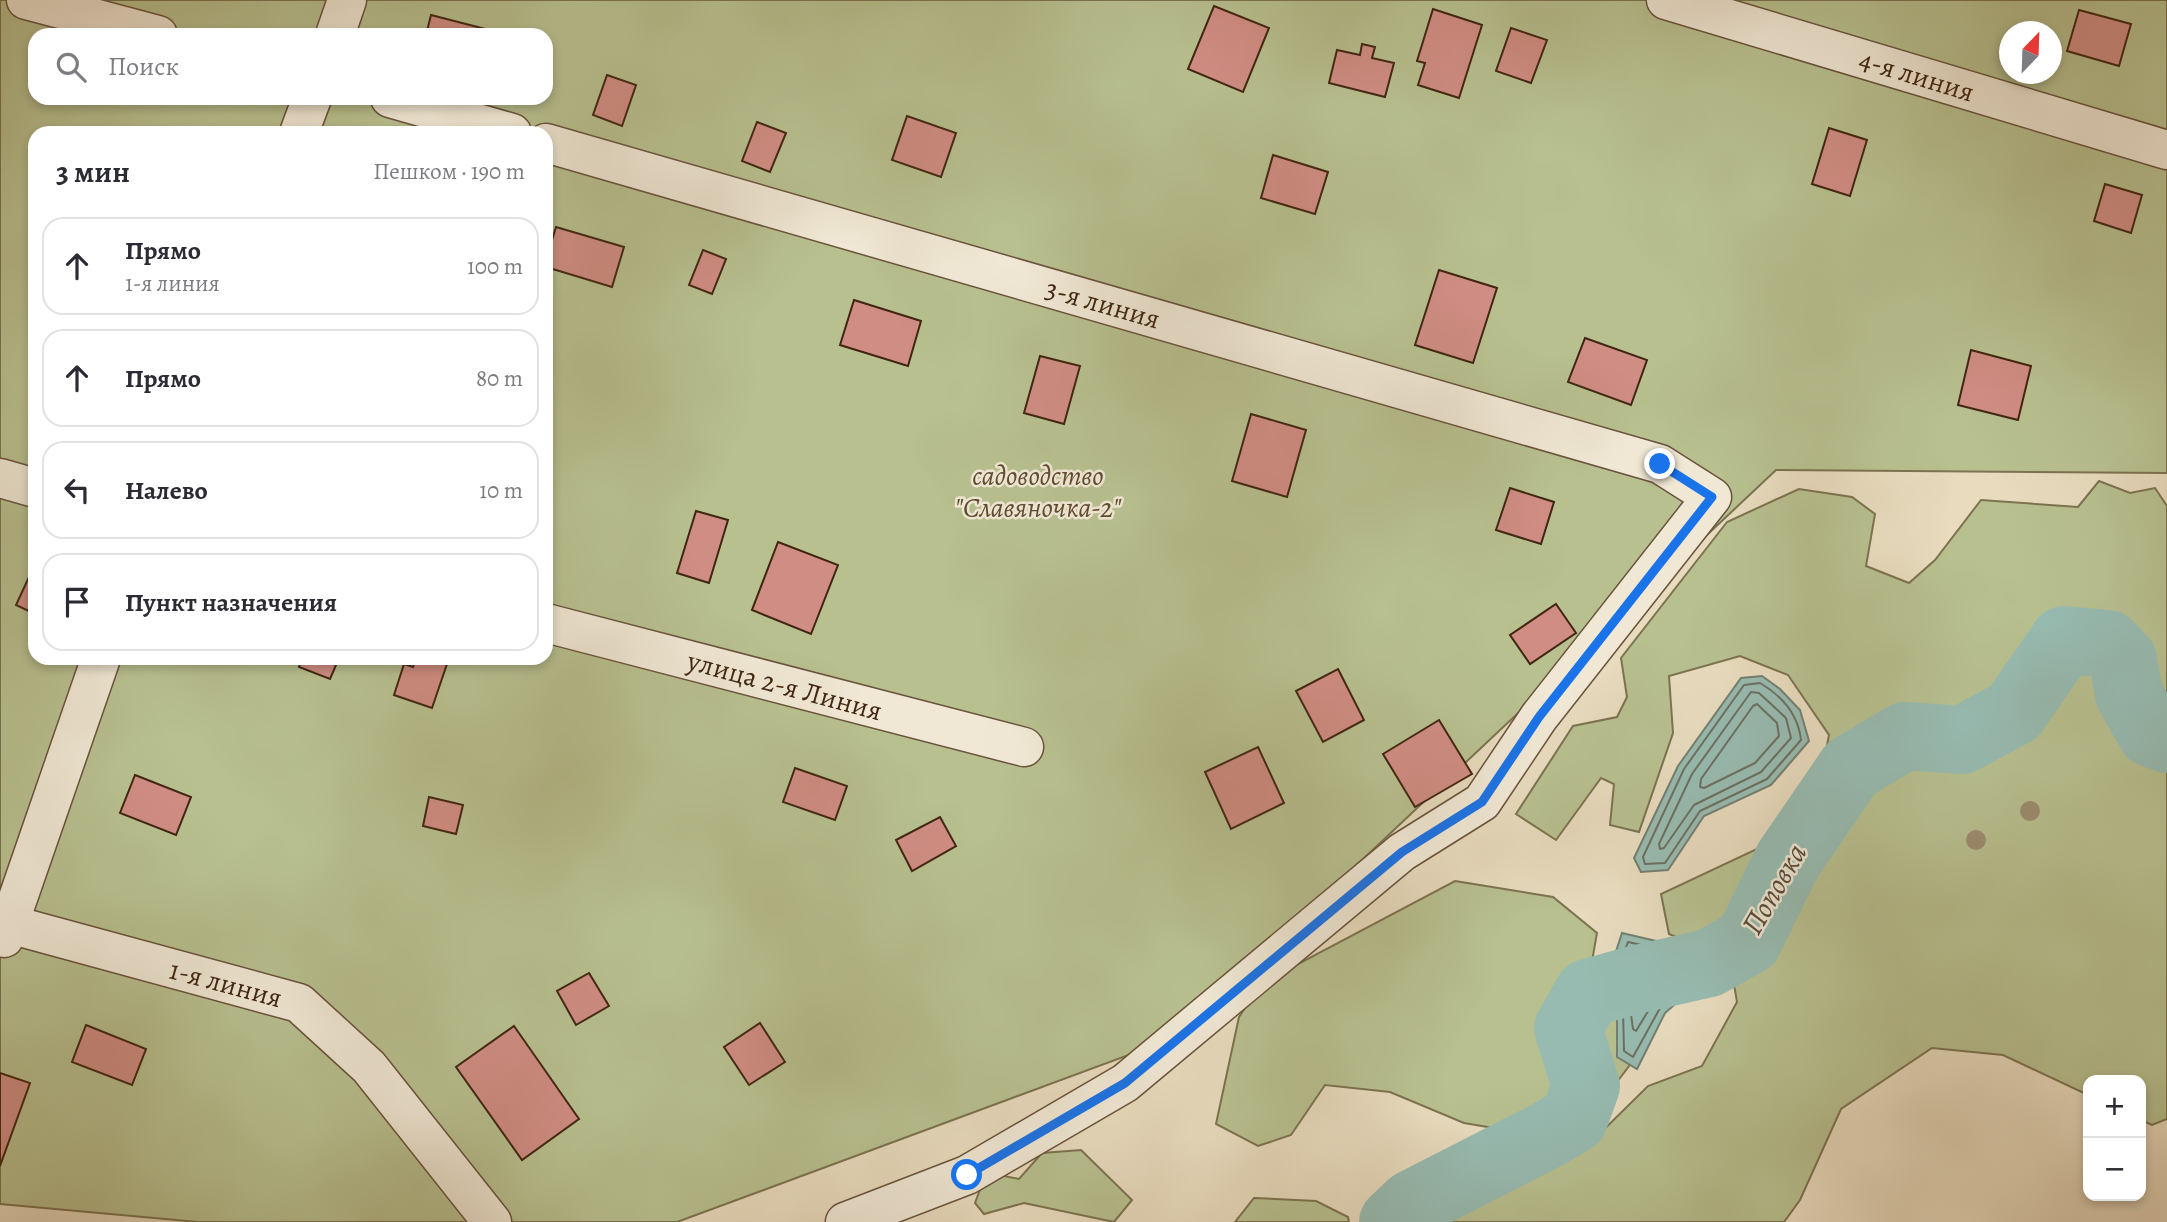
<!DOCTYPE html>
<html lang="ru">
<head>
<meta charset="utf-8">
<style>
  :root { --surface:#fff; --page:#f7f7f7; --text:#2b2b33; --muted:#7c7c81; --line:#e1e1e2 }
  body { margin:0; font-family:Alegreya,serif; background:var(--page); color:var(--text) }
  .controls { position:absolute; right:21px; bottom:21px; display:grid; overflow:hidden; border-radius:14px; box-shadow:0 4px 10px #0003 }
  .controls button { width:63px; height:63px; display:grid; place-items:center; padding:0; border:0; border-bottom:2px solid var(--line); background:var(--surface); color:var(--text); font:35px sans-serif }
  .compass { position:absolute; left:1999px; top:21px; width:63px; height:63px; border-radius:50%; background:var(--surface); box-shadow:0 4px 10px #0003; rotate:23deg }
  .stop { position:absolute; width:21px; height:21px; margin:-16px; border:5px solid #1a73e8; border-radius:50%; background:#fff }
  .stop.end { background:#1a73e8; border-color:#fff; box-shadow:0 2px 7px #0008 }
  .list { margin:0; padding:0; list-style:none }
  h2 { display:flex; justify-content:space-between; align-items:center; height:91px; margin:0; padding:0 28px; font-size:30px }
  h2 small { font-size:23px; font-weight:400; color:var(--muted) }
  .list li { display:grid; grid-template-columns:46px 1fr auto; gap:21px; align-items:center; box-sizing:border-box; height:98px; margin:0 14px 14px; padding:0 14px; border:2px solid var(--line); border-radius:21px }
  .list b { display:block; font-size:26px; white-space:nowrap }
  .list p { margin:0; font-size:23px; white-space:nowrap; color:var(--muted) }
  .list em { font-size:23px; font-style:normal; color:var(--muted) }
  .icon { flex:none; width:38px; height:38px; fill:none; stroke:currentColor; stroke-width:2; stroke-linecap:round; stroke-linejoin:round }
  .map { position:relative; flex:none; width:2167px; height:1222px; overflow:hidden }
  .search { position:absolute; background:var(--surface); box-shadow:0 4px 10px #0003; left:28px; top:28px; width:525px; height:77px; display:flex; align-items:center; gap:18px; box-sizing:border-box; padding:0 24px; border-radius:21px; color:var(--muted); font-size:26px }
  .panel { position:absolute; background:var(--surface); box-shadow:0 4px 10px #0003; left:28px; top:126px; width:525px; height:539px; border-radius:21px }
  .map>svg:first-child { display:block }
</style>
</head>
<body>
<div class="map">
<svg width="2167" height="1222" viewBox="0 0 2167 1222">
  <rect width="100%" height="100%" fill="#e8dbbe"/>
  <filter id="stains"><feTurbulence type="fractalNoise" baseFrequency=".00286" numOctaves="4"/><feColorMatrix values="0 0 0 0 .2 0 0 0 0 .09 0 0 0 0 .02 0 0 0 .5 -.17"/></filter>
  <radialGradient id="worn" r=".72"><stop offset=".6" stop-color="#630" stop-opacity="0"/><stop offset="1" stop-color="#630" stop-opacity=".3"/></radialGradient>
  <g fill="#b8c090" stroke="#7c7350" stroke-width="2" fill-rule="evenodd">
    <path d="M 0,0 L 2167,0 L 2167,473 L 1776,470 L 1172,1039 L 677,1222 L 198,1222 L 0,1204 ZM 2010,32 L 2052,32 L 2052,74 L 2010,74 ZM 35,35 L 546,35 L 546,98 L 35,98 ZM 35,133 L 546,133 L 546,658 L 35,658 Z"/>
    <polygon points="2099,481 2130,493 2155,488 2167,506 2167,1119 2152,1125 2141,1120 2141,1080 2088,1080 2088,1095 2003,1055 1932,1048 1841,1109 1800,1200 1784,1222 1427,1222 1430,1214 1514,1161 1578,1155 1648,1086 1702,1066 1737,1002 1730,960 1669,934 1661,894 1812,823 1829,735 1788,675 1740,656 1669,676 1673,733 1639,832 1610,825 1614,784 1601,778 1556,840 1516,814 1573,726 1617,717 1627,697 1621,658 1727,522 1799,489 1852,497 1875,514 1866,566 1909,583 1935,560 1981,500 2078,507"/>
    <polygon points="1455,881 1553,897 1597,933 1584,1007 1628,1021 1633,1061 1600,1104 1535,1135 1464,1123 1390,1092 1325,1085 1291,1135 1258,1146 1216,1124 1239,1017 1262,983"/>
    <polygon points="1081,1150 1132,1200 1114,1222 1024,1203 984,1214 975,1203 982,1184 994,1174 1019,1179 1042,1153"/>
    <polygon points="1254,1198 1316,1201 1348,1217 1349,1222 1235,1222"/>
  </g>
  <g fill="#97bbb1" stroke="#747f71" stroke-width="2">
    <polygon points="1762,676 1780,689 1800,710 1809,741 1771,785 1704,816 1668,870 1641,872 1634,858 1678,766 1741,678"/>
    <polygon points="1622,933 1708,953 1709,974 1665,1013 1637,1069 1617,1057 1617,1014 1588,993 1608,976"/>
  </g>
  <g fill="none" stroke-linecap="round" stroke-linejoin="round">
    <g stroke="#6c7061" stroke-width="2">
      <path d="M 1760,683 C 1782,696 1798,714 1801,740 L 1767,779 L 1700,811 L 1665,863 L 1645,864 L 1643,857 L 1684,769 L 1744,685 Z"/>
      <polygon points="1751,692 1759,693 1786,718 1791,738 1761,772 1694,805 1664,848 1660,849 1659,844 1692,774"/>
      <polygon points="1757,704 1777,723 1779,736 1755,763 1704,788 1700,787 1701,779 1753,706"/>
      <polygon points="1628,942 1699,958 1702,961 1701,971 1660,1008 1633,1057 1624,1051 1623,1011 1602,992 1614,979"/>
      <polygon points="1634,952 1688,964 1690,967 1653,1003 1636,1031 1633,1029 1630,1007 1615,992 1622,983"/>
      <polygon points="1640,965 1666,970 1668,973 1640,1000 1630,990"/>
    </g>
    <polyline stroke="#97bbb1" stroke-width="68" points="1393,1222 1412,1204 1547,1135 1574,1119 1586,1086 1568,1028 1588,993 1634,980 1709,963 1748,941 1788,860 1851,768 1905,736 1962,740 2014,712 2064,640 2108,644 2123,660 2129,694 2151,733 2167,739"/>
  </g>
  <g fill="#d08d84" stroke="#402611" stroke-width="2">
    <polygon points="1214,6 1269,28 1243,92 1188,69"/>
    <polygon points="1433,9 1482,25 1459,98 1418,85 1425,63 1417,61"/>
    <polygon points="2079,10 2131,24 2119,66 2067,51"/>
    <polygon points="431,15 497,32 496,35 426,35"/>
    <polygon points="1511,28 1547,40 1531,83 1496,71"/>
    <polygon points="1362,44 1375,47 1372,58 1394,63 1385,97 1329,83 1337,50 1360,55"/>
    <polygon points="607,75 636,85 622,126 593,115"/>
    <polygon points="907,116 956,133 941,177 892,160"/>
    <polygon points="757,122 786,133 770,172 742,161"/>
    <polygon points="1829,128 1867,140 1850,196 1812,184"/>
    <polygon points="1273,155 1328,172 1315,214 1261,198"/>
    <polygon points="2105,184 2142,195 2131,233 2094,221"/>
    <polygon points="556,227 624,247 612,287 546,267 546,259"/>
    <polygon points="703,250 726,259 712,294 689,285"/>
    <polygon points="1439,270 1497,288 1473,363 1415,345"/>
    <polygon points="854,300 921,321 908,366 840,345"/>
    <polygon points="1585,338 1647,360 1631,405 1568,382"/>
    <polygon points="1971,350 2031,366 2018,420 1958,405"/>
    <polygon points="1040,356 1080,366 1064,424 1024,413"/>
    <polygon points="1251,414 1306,430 1287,497 1232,481"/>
    <polygon points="1510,488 1554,502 1541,544 1496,530"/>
    <polygon points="696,511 728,520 709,583 677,573"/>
    <polygon points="778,542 838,565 811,634 752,610"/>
    <polygon points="35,564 35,614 16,605"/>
    <polygon points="1556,604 1576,633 1530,664 1510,635"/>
    <polygon points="302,658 339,658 330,679 299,667"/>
    <polygon points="416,658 449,658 432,708 394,695 404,664 413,667"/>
    <polygon points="1338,669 1364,720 1323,742 1296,691"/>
    <polygon points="1439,720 1472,774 1415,807 1383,754"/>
    <polygon points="1258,747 1284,803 1231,829 1205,772"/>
    <polygon points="795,768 847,786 835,820 783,802"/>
    <polygon points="135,775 191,797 176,835 120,813"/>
    <polygon points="429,797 463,805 456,834 423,826"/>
    <polygon points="940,817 956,846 912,871 896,840"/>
    <polygon points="589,973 609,1006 576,1025 557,991"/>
    <polygon points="760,1023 785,1062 749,1085 724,1047"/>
    <polygon points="86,1025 146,1049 132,1085 72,1062"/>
    <polygon points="514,1026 579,1119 522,1160 456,1067"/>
    <polygon points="0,1073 30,1083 0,1166"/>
  </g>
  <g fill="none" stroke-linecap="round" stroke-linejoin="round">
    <g stroke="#6a533c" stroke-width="41">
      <g id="minor">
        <polyline points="26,0 158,35"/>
        <polyline points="1666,0 2167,150"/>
        <polyline points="335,35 347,0"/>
        <polyline points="390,98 512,133"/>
        <polyline points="299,133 312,98"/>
        <polyline points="546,143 1660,464 1712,497 1539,717 1482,802 1402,852 1125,1083 967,1175 845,1222"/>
        <polyline points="0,478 35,488"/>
        <polyline points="546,623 1024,747"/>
        <polyline points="9,924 101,658"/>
        <polyline points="0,937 4,938 9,924 299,1003 369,1067 492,1222"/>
      </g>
    </g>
    <use href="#minor" stroke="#f0e8d5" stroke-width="38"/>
  </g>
  <g fill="#9c8c70">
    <circle cx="2030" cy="811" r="10"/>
    <circle cx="1976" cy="840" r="10"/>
  </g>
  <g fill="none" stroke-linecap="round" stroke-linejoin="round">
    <polyline stroke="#1a73e8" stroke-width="9" points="967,1175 1125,1083 1402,852 1482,802 1539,717 1712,497 1660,464"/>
  </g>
  <g text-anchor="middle" stroke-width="5" stroke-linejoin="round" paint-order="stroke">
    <g font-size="28" fill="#402611" stroke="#f0e8d5">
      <text transform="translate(1917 75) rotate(17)" y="10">4-я линия</text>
      <text transform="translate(1103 303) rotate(16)" y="10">3-я линия</text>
      <text transform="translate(785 685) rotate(15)" y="10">улица 2-я Линия</text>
      <text transform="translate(226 983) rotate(15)" y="10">1-я линия</text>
    </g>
    <g font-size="28" font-style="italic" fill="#5e4c31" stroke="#f0e8d5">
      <text x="1038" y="485">садоводство<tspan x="1038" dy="32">"Славяночка-2"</tspan></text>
    </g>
    <g font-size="30" font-style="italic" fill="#564b39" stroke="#f0e8d5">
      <text transform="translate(1774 889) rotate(-60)" y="10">Поповка</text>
    </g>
  </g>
  <rect width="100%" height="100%" filter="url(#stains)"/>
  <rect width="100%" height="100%" fill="url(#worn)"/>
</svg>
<div class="controls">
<button>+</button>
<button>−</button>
</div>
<svg class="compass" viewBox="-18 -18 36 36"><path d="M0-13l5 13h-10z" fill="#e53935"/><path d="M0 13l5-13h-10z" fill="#7c7c81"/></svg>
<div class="stop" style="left:967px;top:1175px"></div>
<div class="stop end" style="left:1660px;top:464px"></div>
<div class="search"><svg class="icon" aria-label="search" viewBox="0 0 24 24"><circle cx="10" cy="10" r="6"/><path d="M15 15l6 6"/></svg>Поиск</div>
<section class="panel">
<h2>3 мин<small>Пешком · 190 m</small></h2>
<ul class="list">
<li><svg class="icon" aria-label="ahead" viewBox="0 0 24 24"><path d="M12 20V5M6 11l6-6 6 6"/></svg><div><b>Прямо</b><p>1-я линия</p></div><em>100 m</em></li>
<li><svg class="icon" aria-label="ahead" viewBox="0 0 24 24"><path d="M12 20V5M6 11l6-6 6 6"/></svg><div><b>Прямо</b></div><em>80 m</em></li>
<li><svg class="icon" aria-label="left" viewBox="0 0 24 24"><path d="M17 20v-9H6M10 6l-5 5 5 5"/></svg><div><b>Налево</b></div><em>10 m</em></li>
<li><svg class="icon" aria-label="arrive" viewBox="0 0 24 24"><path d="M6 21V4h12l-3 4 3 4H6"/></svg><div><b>Пункт назначения</b></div></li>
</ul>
</section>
</div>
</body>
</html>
